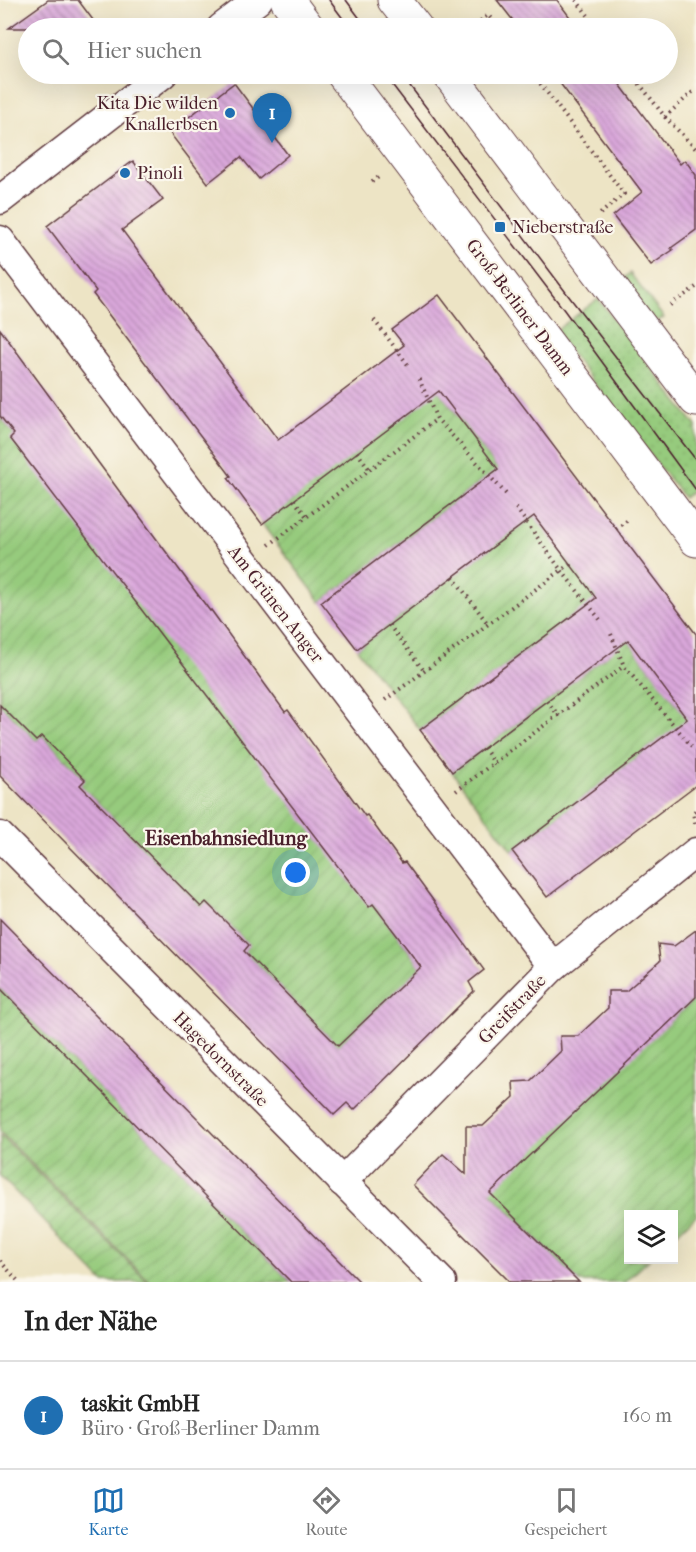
<!DOCTYPE html>
<html lang="de">
<head>
<meta charset="utf-8">
<style>
  :root { --surface:#fff; --page:#f6f6f6; --text:#222; --muted:#767676; --line:#e0e0e0; --accent:#1f6fb2 }
  body { margin:0; font-family:"IM FELL French Canon",serif; background:var(--page); color:var(--text) }
  .controls { position:absolute; right:18px; bottom:18px; display:grid; overflow:hidden; border-radius:0px; box-shadow:0 6px 24px #0002 }
  .controls button { width:54px; height:54px; display:grid; place-items:center; padding:0; border:0; border-bottom:2px solid var(--line); background:var(--surface); color:var(--text); font:30px sans-serif }
  .you { position:absolute; left:296px; top:873px; width:21px; height:21px; margin:-15px; border:4px solid #fff; border-radius:50%; background:#1a73e8; box-shadow:0 0 0 9px #1a73e833 }
  .badge { display:grid; place-items:center; width:39px; height:39px; border-radius:50%; background:var(--accent); color:#fff; font-size:20px; font-weight:700 }
  .pin { position:absolute; translate:-50% -50px; filter:drop-shadow(0 2px 3px #0008) }
  .pin::after { content:''; position:absolute; top:32px; width:21px; height:18px; background:inherit; clip-path:polygon(0 0,100% 0,50% 100%) }
  .list { margin:0; padding:0; list-style:none }
  h2 { display:flex; justify-content:space-between; align-items:center; height:78px; margin:0; padding:0 24px; font-size:26px }
  h2 small { font-size:20px; font-weight:400; color:var(--muted) }
  .list li { display:grid; grid-template-columns:39px 1fr auto; gap:18px; align-items:center; box-sizing:border-box; height:108px; padding:0 24px; border-top:2px solid var(--line) }
  .list b { display:block; font-size:22px; white-space:nowrap }
  .list p { margin:0; font-size:20px; white-space:nowrap; color:var(--muted) }
  .list em { font-size:20px; font-style:normal; color:var(--muted) }
  .icon { flex:none; width:33px; height:33px; fill:none; stroke:currentColor; stroke-width:2; stroke-linecap:round; stroke-linejoin:round }
  .map { position:relative; flex:none; width:696px; height:1282px; overflow:hidden }
  .search { position:absolute; background:var(--surface); box-shadow:0 6px 24px #0002; left:18px; right:18px; top:18px; height:66px; display:flex; align-items:center; gap:15px; box-sizing:border-box; padding:0 21px; border-radius:33px; color:var(--muted); font-size:22px }
  .sheet { height:186px; background:var(--surface) }
  nav { display:flex; justify-content:space-around; align-items:center; box-sizing:border-box; height:84px; border-top:2px solid var(--line); background:var(--surface); font-size:16px; color:var(--muted) }
  nav a { display:grid; justify-items:center; gap:3px }
  nav .on { color:var(--accent) }
  .map>svg:first-child { display:block }
</style>
</head>
<body>
<div class="map">
<svg width="696" height="1282" viewBox="0 0 696 1282">
  <defs>
    <pattern id="grass-dots" width="8" height="8" patternUnits="userSpaceOnUse" patternTransform="scale(1.5)"><rect width="8" height="8" fill="#96cb7d"/><path d="M2 2h.1M6 6h.1" fill="none" stroke="#83ae6c" stroke-width="1.8" stroke-linecap="round"/></pattern>
    <pattern id="garden-furrows" width="10" height="10" patternUnits="userSpaceOnUse" patternTransform="scale(1.5)"><rect width="10" height="10" fill="#96cb7d"/><path d="M-1 1l2-2M0 10L10 0M9 11l2-2" fill="none" stroke="#83ae6c"/></pattern>
    <pattern id="building-back-hatch" width="6" height="6" patternUnits="userSpaceOnUse" patternTransform="scale(1.5)"><rect width="6" height="6" fill="#daa8db"/><path d="M-1 5l2 2M0 0l6 6M5-1l2 2" fill="none" stroke="#b388b2"/></pattern>
  </defs>
  <rect width="100%" height="100%" fill="#fbf7ec"/>
  <filter id="ink" filterUnits="userSpaceOnUse"><feTurbulence type="fractalNoise" baseFrequency=".0167" numOctaves="2"/><feDisplacementMap in="SourceGraphic" scale="12" xChannelSelector="R" yChannelSelector="G"/><feConvolveMatrix kernelMatrix="1 2 1 2 8 2 1 2 1" color-interpolation-filters="sRGB"/></filter>
  <filter id="wash" filterUnits="userSpaceOnUse"><feTurbulence type="fractalNoise" baseFrequency=".008" numOctaves="4" result="noise"/><feDisplacementMap in="SourceGraphic" scale="24" xChannelSelector="R" yChannelSelector="G"/><feGaussianBlur stdDeviation="1.35" result="paint"/><feColorMatrix in="noise" values="0 0 0 0 0 0 0 0 0 0 0 0 0 0 0 0 0 1.4 0 .05"/><feComposite in="paint" operator="in"/></filter>
  <g filter="url(#wash)">
    <rect width="100%" height="100%" fill="#ede4c5"/>
    <g fill="url(#grass-dots)" stroke="#707554" stroke-width="1.5">
      <polygon points="630,273 664,318 652,323 621,281"/>
      <polygon points="598,299 696,426 696,488 684,498 554,332"/>
    </g>
    <g fill="url(#garden-furrows)" stroke="#707554" stroke-width="1.5">
      <polygon points="426,374 513,489 479,483 321,602 262,524"/>
      <polygon points="0,416 421,967 338,1046 244,951 249,945 207,902 201,907 80,785 85,779 42,736 36,741 0,705"/>
      <polygon points="524,502 610,616 578,612 420,730 357,649 516,529"/>
      <polygon points="619,628 696,730 669,733 512,851 452,772 609,654"/>
      <polygon points="0,988 291,1282 150,1282 0,1132"/>
      <polygon points="696,997 696,1215 674,1236 674,1214 628,1214 628,1260 649,1260 625,1282 579,1282 488,1190"/>
      <polygon points="0,1135 148,1282 103,1282 0,1176"/>
    </g>
    <g id="blocks">
      <g fill="url(#building-back-hatch)">
        <polygon points="48,0 78,0 99,28 9,28"/>
        <polygon points="497,0 557,0 578,28 519,28"/>
        <polygon points="553,74 612,74 680,164 685,160 696,175 696,230 671,248 673,250 651,265 613,216 642,192"/>
        <polygon points="234,83 288,155 259,179 241,157 208,183 169,132"/>
        <polygon points="133,161 163,200 122,230 278,440 404,345 392,330 439,295 696,634 696,785 547,897 512,851 687,719 628,640 452,772 420,730 596,598 534,516 357,649 321,602 498,469 439,391 262,524 228,478 231,476 93,294 96,291 47,226"/>
        <polygon points="0,329 131,507 132,506 210,611 211,610 285,712 288,710 365,816 367,815 402,863 405,862 484,970 469,982 474,991 354,1110 347,1103 334,1115 0,776 0,705 36,741 42,736 85,780 80,785 201,907 206,902 249,945 244,951 338,1046 421,967 373,904 369,907 10,438 14,434 0,416"/>
        <polygon points="0,919 205,1126 360,1282 291,1282 0,988"/>
        <polygon points="696,930 696,997 490,1193 579,1282 510,1282 413,1185 443,1154 466,1174 466,1126 483,1126 514,1097 513,1082 530,1081 561,1051 560,1036 578,1036 608,1008 608,991 626,991 660,961 658,944 674,946"/>
      </g>
    </g>
  </g>
  <g filter="url(#ink)">
    <use href="#blocks" fill-opacity="0" stroke="#623d42" stroke-width="1.5"/>
    <g fill="none" stroke-linecap="round" stroke-linejoin="round">
      <g stroke="#623d42" stroke-width="31">
        <g id="minor">
          <polyline points="221,28 258,0"/>
          <polyline points="0,200 163,74"/>
          <polyline points="0,240 553,967"/>
          <polyline points="0,836 442,1282"/>
          <polyline points="342,1182 553,967 696,852"/>
        </g>
      </g>
      <g stroke="#623d42" stroke-width="35">
        <g id="secondary">
          <polyline points="287,0 308,28"/>
          <polyline points="394,0 416,28"/>
          <polyline points="343,74 696,540"/>
          <polyline points="449,74 696,400"/>
        </g>
      </g>
      <g stroke="#623d42" stroke-width="4" stroke-dasharray="1.5 4.5" stroke-linecap="butt">
        <polyline points="576,0 598,28"/>
        <polyline points="471,28 488,15 499,28"/>
        <polyline points="533,74 624,194 600,214"/>
        <polyline points="632,74 665,117 696,89"/>
        <polyline points="665,117 696,149"/>
        <polyline points="372,182 380,176"/>
        <polyline points="670,305 696,287"/>
        <polyline points="374,320 409,366"/>
        <polyline points="419,379 437,419 506,494"/>
        <polyline points="357,452 370,470"/>
        <polyline points="294,500 307,517"/>
        <polyline points="516,508 561,570 602,622"/>
        <polyline points="616,529 628,520"/>
        <polyline points="269,545 437,419"/>
        <polyline points="453,577 488,624"/>
        <polyline points="389,625 425,672"/>
        <polyline points="611,634 624,666 694,749"/>
        <polyline points="385,700 570,564"/>
        <polyline points="547,701 559,716"/>
        <polyline points="484,748 495,764"/>
        <polyline points="456,791 624,666"/>
        <polyline points="695,823 693,813 696,810"/>
        <polyline points="0,1261 19,1282"/>
      </g>
      <use href="#minor" stroke="#fff" stroke-width="28"/>
      <use href="#secondary" stroke="#fff" stroke-width="33"/>
      <g stroke="#4a1f2b" stroke-width="1.5">
        <polyline points="329,0 350,28"/>
        <polyline points="346,0 367,28"/>
        <polyline points="384,74 564,310 696,490"/>
        <polyline points="401,74 574,303 696,460"/>
      </g>
    </g>
  </g>
  <g fill="#1f6fb2" stroke="#fbf7ec" stroke-width="2">
    <circle cx="230" cy="113" r="6"/>
    <circle cx="125" cy="173" r="6"/>
    <rect x="494" y="221" width="12" height="12" rx="3"/>
  </g>
  <g text-anchor="middle" stroke-width="4.5" stroke-linejoin="round" paint-order="stroke">
    <g font-size="18" fill="#4a1f2b" stroke="#fbf7ec" text-anchor="start">
      <text x="218" y="109" text-anchor="end">Kita Die wilden<tspan x="218" dy="21">Knallerbsen</tspan></text>
      <text x="137" y="179">Pinoli</text>
      <text x="512" y="233">Nieberstraße</text>
    </g>
    <g font-size="18" fill="#4a1f2b" stroke="#fbf7ec">
      <text transform="translate(520 307) rotate(53)" y="6">Groß-Berliner Damm</text>
      <text transform="translate(276 604) rotate(52)" y="6">Am Grünen Anger</text>
      <text transform="translate(512 1009) rotate(-46)" y="6">Greifstraße</text>
      <text transform="translate(221 1059) rotate(45)" y="6">Hagedornstraße</text>
    </g>
    <g font-size="20" font-weight="bold" fill="#4a1f2b" stroke="#fbf7ec">
      <text x="226" y="845">Eisenbahnsiedlung</text>
    </g>
  </g>
</svg>
<div class="controls">
<button><svg class="icon" aria-label="layers" viewBox="0 0 24 24"><path d="M12 4l9 5-9 5-9-5zM3 14l9 5 9-5"/></svg></button>
</div>
<div class="you"></div>
<div class="pin badge" style="left:272px;top:143px">1</div>
<div class="search"><svg class="icon" aria-label="search" viewBox="0 0 24 24"><circle cx="10" cy="10" r="6"/><path d="M15 15l6 6"/></svg>Hier suchen</div>
</div>
<section class="sheet">
<h2>In der Nähe<small></small></h2>
<ul class="list">
<li><span class="badge">1</span><div><b>taskit GmbH</b><p>Büro · Groß-Berliner Damm</p></div><em>160 m</em></li>
</ul>
</section>
<nav>
<a class="on"><svg class="icon" aria-label="map" viewBox="0 0 24 24"><path d="M3 6l6-2 6 2 6-2v14l-6 2-6-2-6 2zM9 4v14M15 6v14"/></svg>Karte</a>
<a><svg class="icon" aria-label="directions" viewBox="0 0 24 24"><path d="M12 3l9 9-9 9-9-9zM9 14v-3h6M13 9l2 2-2 2"/></svg>Route</a>
<a><svg class="icon" aria-label="saved" viewBox="0 0 24 24"><path d="M7 4h10v16l-5-4-5 4z"/></svg>Gespeichert</a>
</nav>
</body>
</html>
